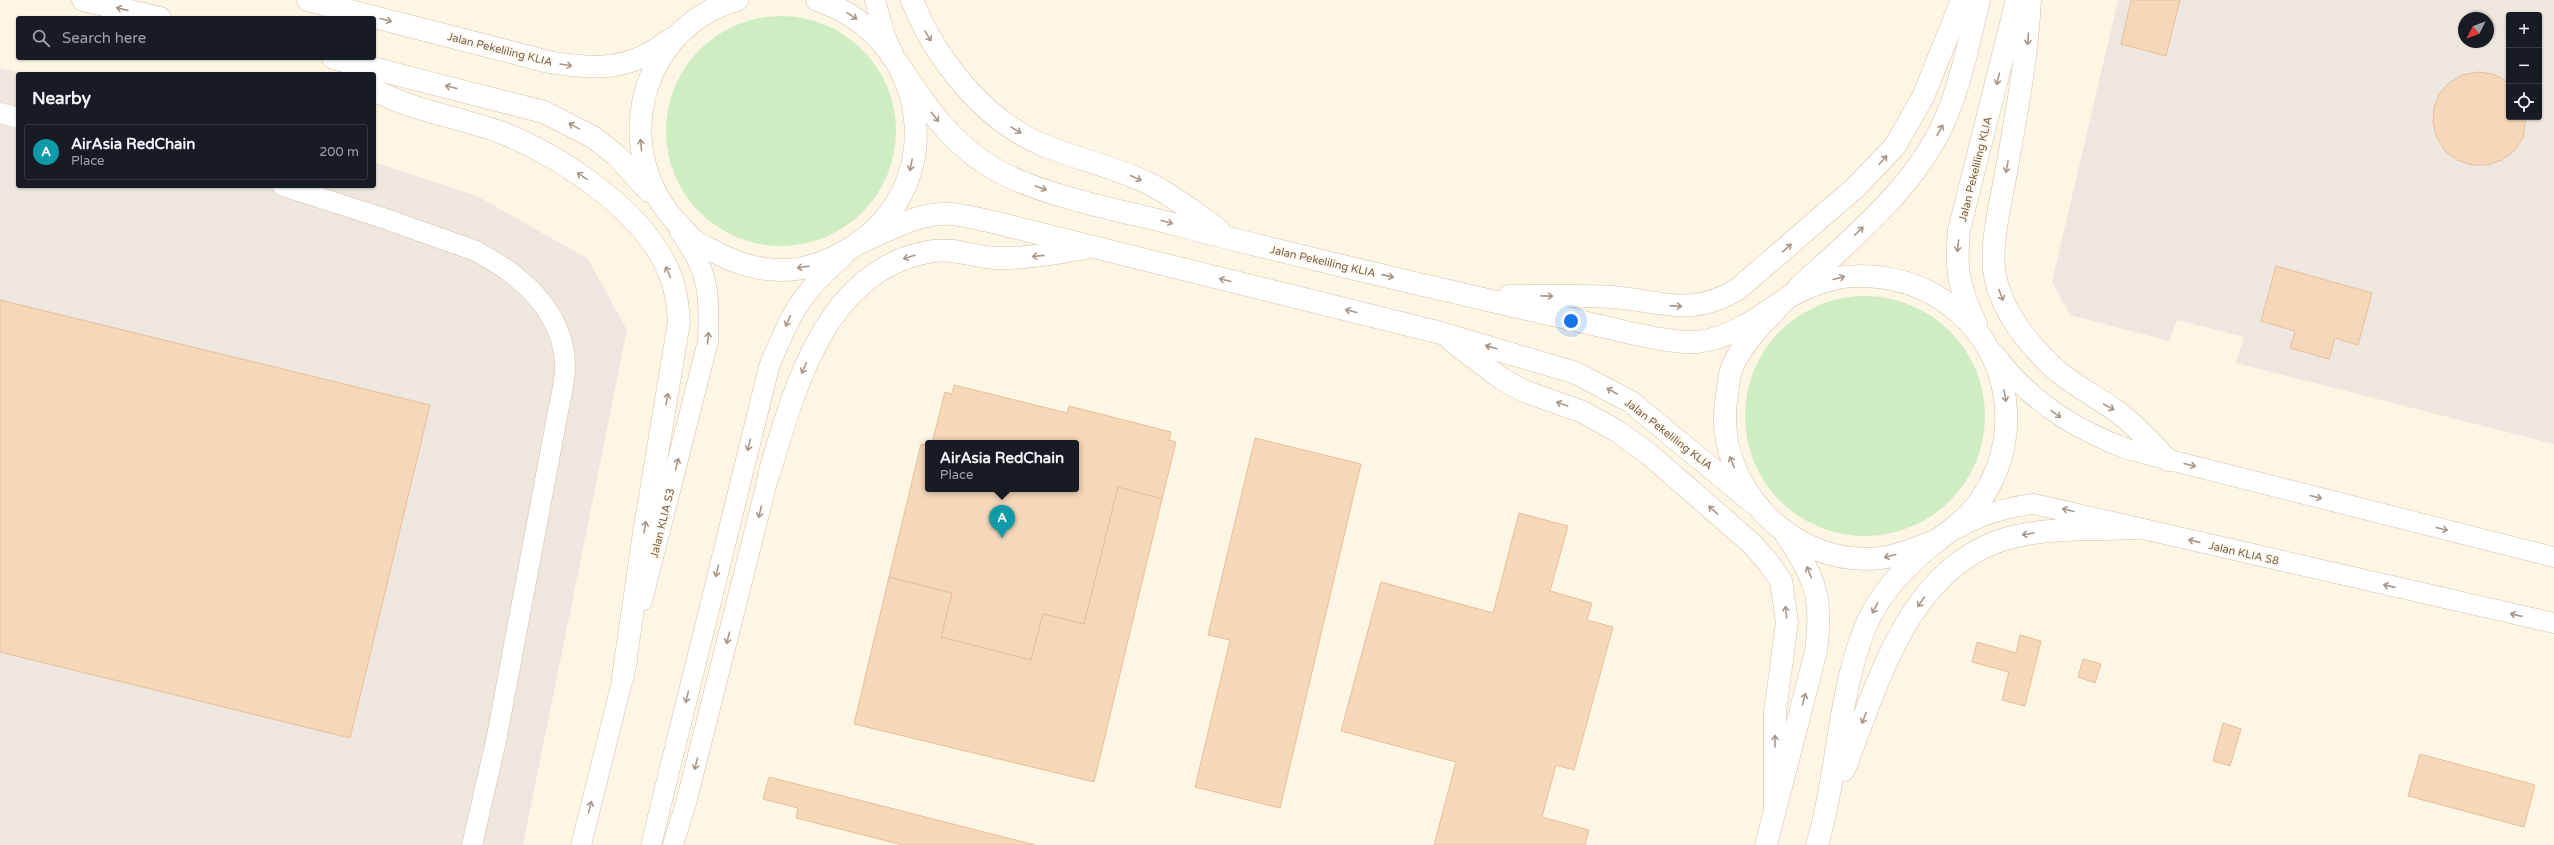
<!DOCTYPE html>
<html lang="en">
<head>
<meta charset="utf-8">
<style>
  :root { --surface:#171b24; --page:#20242c; --text:#f1f3f6; --muted:#9ea1a6; --line:#363941; --accent:#d93025 }
  body { margin:0; font-family:"Varela Round",sans-serif; background:var(--page); color:var(--text) }
  .controls { position:absolute; right:12px; top:12px; display:grid; overflow:hidden; border-radius:4px; box-shadow:0 1px 3px #0004 }
  .controls button { width:36px; height:36px; display:grid; place-items:center; padding:0; border:0; border-bottom:1px solid var(--line); background:var(--surface); color:var(--text); font:20px sans-serif }
  .compass { position:absolute; left:2458px; top:12px; width:36px; height:36px; border-radius:50%; background:var(--surface); box-shadow:0 1px 3px #0004; rotate:228deg }
  .you { position:absolute; left:1571px; top:321px; width:14px; height:14px; margin:-10px; border:3px solid #fff; border-radius:50%; background:#1a73e8; box-shadow:0 0 0 6px #1a73e833 }
  .badge { display:grid; place-items:center; width:26px; height:26px; border-radius:50%; background:var(--accent); color:#fff; font-size:13px; font-weight:700 }
  .pin { position:absolute; translate:-50% -33px; filter:drop-shadow(0 1px 2px #0008) }
  .pin::after { content:''; position:absolute; top:21px; width:14px; height:12px; background:inherit; clip-path:polygon(0 0,100% 0,50% 100%) }
  .popup { position:absolute; left:925px; top:440px; width:154px; height:52px; box-sizing:border-box; display:grid; place-content:center; border-radius:4px; background:var(--surface); filter:drop-shadow(0 1px 3px #0005); font-size:13px; white-space:nowrap; color:var(--muted) }
  .popup b { font-size:15px; color:var(--text) }
  .popup::after { content:''; position:absolute; left:50%; top:100%; margin-left:-8px; border:8px solid transparent; border-top-color:var(--surface) }
  .list { margin:0; padding:0; list-style:none }
  h2 { display:flex; justify-content:space-between; align-items:center; height:52px; margin:0; padding:0 16px; font-size:17px }
  h2 small { font-size:13px; font-weight:400; color:var(--muted) }
  .list li { display:grid; grid-template-columns:26px 1fr auto; gap:12px; align-items:center; box-sizing:border-box; height:56px; margin:0 8px 8px; padding:0 8px; border:1px solid var(--line); border-radius:4px }
  .list b { display:block; font-size:15px; white-space:nowrap }
  .list p { margin:0; font-size:13px; white-space:nowrap; color:var(--muted) }
  .list em { font-size:13px; font-style:normal; color:var(--muted) }
  .icon { flex:none; width:22px; height:22px; fill:none; stroke:currentColor; stroke-width:2; stroke-linecap:round; stroke-linejoin:round }
  .map { position:relative; flex:none; width:2554px; height:845px; overflow:hidden }
  .search { position:absolute; background:var(--surface); box-shadow:0 1px 3px #0004; left:16px; top:16px; width:360px; height:44px; display:flex; align-items:center; gap:10px; box-sizing:border-box; padding:0 14px; border-radius:4px; color:var(--muted); font-size:15px }
  .panel { position:absolute; background:var(--surface); box-shadow:0 1px 3px #0004; left:16px; top:72px; width:360px; height:116px; border-radius:4px }
  .map>svg:first-child { display:block }
</style>
</head>
<body>
<div class="map">
<svg width="2554" height="845" viewBox="0 0 2554 845">
  <rect width="100%" height="100%" fill="#fef6e5"/>
  <g fill="#ede7df" fill-rule="evenodd">
    <path d="M 2118,0 L 2554,0 L 2554,444 L 2236,363 L 2244,337 L 2177,320 L 2169,341 L 2070,315 L 2052,282 ZM 2509,15 L 2539,15 L 2539,117 L 2509,117 ZM 2464,18 L 2488,18 L 2488,42 L 2464,42 Z"/>
    <polygon points="0,68 26,74 18,74 18,186 374,186 374,162 477,196 588,259 627,330 523,845 0,845"/>
  </g>
  <g fill="#cfedc2">
    <circle cx="781" cy="131" r="115"/>
    <circle cx="1865" cy="416" r="120"/>
  </g>
  <g fill="#f5d7ba" stroke="#e9bf99">
    <polygon points="2131,0 2180,0 2166,56 2121,44"/>
    <polygon points="2478,72 2493,74 2507,81 2509,83 2509,117 2526,117 2523,138 2514,151 2502,160 2487,165 2472,165 2457,160 2445,151 2437,138 2433,123 2434,108 2439,94 2449,83 2462,75"/>
    <polygon points="2276,266 2372,293 2358,345 2335,338 2329,359 2290,348 2295,331 2261,321"/>
    <polygon points="0,300 430,405 350,738 0,652"/>
    <polygon points="954,385 1067,413 1069,406 1171,432 1169,440 1176,442 1162,499 1118,487 1084,624 1043,614 1031,660 941,637 952,593 889,577 921,444 928,445 928,489 1076,489 1076,443 932,443 945,392 952,394"/>
    <polygon points="1255,438 1361,464 1280,808 1195,787 1230,640 1208,635"/>
    <polygon points="1118,487 1162,499 1094,782 854,724 889,577 952,593 941,637 1031,660 1043,614 1084,624"/>
    <polygon points="1519,513 1568,526 1550,591 1592,603 1587,620 1613,627 1574,770 1556,765 1542,817 1589,830 1585,845 1434,845 1456,762 1341,731 1381,582 1493,613"/>
    <polygon points="2020,635 2041,641 2025,706 2002,700 2009,672 1972,662 1977,642 2016,653"/>
    <polygon points="2083,659 2101,664 2095,683 2078,677"/>
    <polygon points="2223,723 2241,729 2230,766 2213,761"/>
    <polygon points="2420,754 2535,785 2524,827 2408,796"/>
    <polygon points="769,777 1035,845 903,845 796,818 798,808 763,799"/>
  </g>
  <g fill="none" stroke-linecap="round" stroke-linejoin="round">
    <g stroke="#d0bfaa" stroke-width="21">
      <g id="minor">
        <polyline points="875,0 885,36 893,53"/>
        <polyline points="0,113 18,118"/>
        <path d="M 283,186 L 380,217 L 476,251 C 521,275 564,311 565,366 C 565,383 560,401 557,417 L 496,741 L 472,845"/>
        <path d="M 1995,354 C 2029,401 2075,430 2130,450 L 2554,557"/>
        <path d="M 1958,528 C 1983,514 2006,507 2034,504 L 2554,623"/>
        <path d="M 642,601 L 708,341 C 710,294 709,271 680,232"/>
        <polyline points="581,845 627,661"/>
        <path d="M 651,845 L 769,367 C 790,315 800,293 844,256"/>
        <polyline points="673,845 686,803 769,474"/>
      </g>
    </g>
    <g stroke="#d0bfaa" stroke-width="23">
      <g id="tertiary">
        <path d="M 2030,0 C 2027,59 2016,115 2006,173 C 2001,201 1991,240 1994,269 C 1998,302 2018,331 2041,355 C 2062,379 2089,392 2115,410 C 2135,424 2151,443 2168,460"/>
        <path d="M 1798,288 C 1851,239 1913,190 1944,122 C 1961,83 1969,42 1979,0"/>
        <path d="M 1976,324 C 1959,288 1955,270 1959,230 L 2017,0"/>
        <path d="M 1844,770 C 1878,683 1909,563 2012,537 C 2052,527 2096,530 2136,528"/>
        <path d="M 1766,845 L 1816,651 C 1823,599 1816,578 1786,535"/>
        <path d="M 1817,845 C 1838,775 1838,694 1865,628 C 1879,593 1905,567 1934,543 C 1946,533 1962,523 1972,511 C 2019,456 2018,373 1967,320 C 1937,290 1899,275 1856,276 C 1836,276 1810,285 1792,295 C 1784,299 1776,309 1770,316 C 1755,331 1742,346 1733,365 C 1729,374 1728,386 1727,395 C 1711,483 1792,569 1881,558 C 1901,556 1921,546 1940,539"/>
      </g>
    </g>
    <g stroke="#d4c0a7" stroke-width="23">
      <g id="secondary">
        <polyline points="83,0 160,18"/>
        <path d="M 308,0 L 549,62 C 596,70 630,71 669,40"/>
        <path d="M 737,0 C 638,28 609,153 679,225 C 684,230 690,238 696,242 C 702,246 710,249 717,253 C 736,263 759,270 781,270 C 804,270 825,263 844,252 C 953,192 933,38 817,0"/>
        <path d="M 912,0 C 935,58 983,120 1043,145 C 1077,159 1114,167 1148,183 C 1173,195 1196,214 1219,230"/>
        <polyline points="333,58 544,112 593,137 617,156 649,191"/>
        <path d="M 897,62 C 925,105 952,146 998,171 C 1048,198 1125,211 1181,226 C 1331,265 1484,299 1635,334 C 1655,338 1677,343 1697,342 C 1733,338 1761,316 1790,296"/>
        <path d="M 374,90 C 414,111 458,117 500,132 C 561,156 643,210 669,272 C 676,288 678,305 679,322 L 644,533 L 623,677"/>
        <path d="M 862,242 C 890,229 920,212 952,214 C 964,215 977,219 989,221 L 1441,333 L 1576,373 L 1631,402 L 1752,502"/>
        <path d="M 1509,296 C 1544,296 1579,295 1613,297 C 1662,301 1691,318 1738,289 L 1856,187 L 1895,146 L 1923,97 L 1962,0"/>
        <polyline points="1452,341 1502,379 1524,391 1583,412 1617,431 1649,454 1751,543 1768,562 1781,581 1787,622 1775,712 1775,808"/>
        <path d="M 769,474 C 795,386 827,266 934,251 C 954,248 975,257 994,258 C 1025,259 1055,254 1085,248"/>
      </g>
    </g>
    <use href="#minor" stroke="#fff" stroke-width="20"/>
    <use href="#tertiary" stroke="#fff" stroke-width="22"/>
    <use href="#secondary" stroke="#fff" stroke-width="22"/>
  </g>
  <defs><path id="oneway-shaft" d="M-6 0H5M1.5-3L5.5 0L1.5 3" fill="none" stroke-width="1.6" stroke-linecap="round" stroke-linejoin="round"/></defs>
  <g stroke="#a89688">
    <use href="#oneway-shaft" transform="translate(122 9) rotate(-167)"/>
    <use href="#oneway-shaft" transform="translate(852 16) rotate(34)"/>
    <use href="#oneway-shaft" transform="translate(386 20) rotate(15)"/>
    <use href="#oneway-shaft" transform="translate(928 36) rotate(59)"/>
    <use href="#oneway-shaft" transform="translate(2028 39) rotate(94)"/>
    <use href="#oneway-shaft" transform="translate(566 65) rotate(9)"/>
    <use href="#oneway-shaft" transform="translate(1998 79) rotate(104)"/>
    <use href="#oneway-shaft" transform="translate(451 87) rotate(-166)"/>
    <use href="#oneway-shaft" transform="translate(935 117) rotate(51)"/>
    <use href="#oneway-shaft" transform="translate(574 126) rotate(-151)"/>
    <use href="#oneway-shaft" transform="translate(1016 130) rotate(31)"/>
    <use href="#oneway-shaft" transform="translate(1940 130) rotate(-61)"/>
    <use href="#oneway-shaft" transform="translate(641 145) rotate(-95)"/>
    <use href="#oneway-shaft" transform="translate(1883 160) rotate(-48)"/>
    <use href="#oneway-shaft" transform="translate(911 165) rotate(101)"/>
    <use href="#oneway-shaft" transform="translate(2007 167) rotate(100)"/>
    <use href="#oneway-shaft" transform="translate(582 176) rotate(-146)"/>
    <use href="#oneway-shaft" transform="translate(1136 178) rotate(25)"/>
    <use href="#oneway-shaft" transform="translate(1041 188) rotate(19)"/>
    <use href="#oneway-shaft" transform="translate(1167 222) rotate(15)"/>
    <use href="#oneway-shaft" transform="translate(1859 231) rotate(-44)"/>
    <use href="#oneway-shaft" transform="translate(1958 246) rotate(96)"/>
    <use href="#oneway-shaft" transform="translate(1787 248) rotate(-41)"/>
    <use href="#oneway-shaft" transform="translate(1038 256) rotate(174)"/>
    <use href="#oneway-shaft" transform="translate(909 257) rotate(162)"/>
    <use href="#oneway-shaft" transform="translate(803 267) rotate(172)"/>
    <use href="#oneway-shaft" transform="translate(668 272) rotate(-114)"/>
    <use href="#oneway-shaft" transform="translate(1388 276) rotate(13)"/>
    <use href="#oneway-shaft" transform="translate(1839 278) rotate(-15)"/>
    <use href="#oneway-shaft" transform="translate(1225 280) rotate(-166)"/>
    <use href="#oneway-shaft" transform="translate(2001 295) rotate(69)"/>
    <use href="#oneway-shaft" transform="translate(1547 296) rotate(1)"/>
    <use href="#oneway-shaft" transform="translate(1676 306) rotate(4)"/>
    <use href="#oneway-shaft" transform="translate(1351 311) rotate(-166)"/>
    <use href="#oneway-shaft" transform="translate(788 321) rotate(114)"/>
    <use href="#oneway-shaft" transform="translate(708 338) rotate(-85)"/>
    <use href="#oneway-shaft" transform="translate(1491 347) rotate(-164)"/>
    <use href="#oneway-shaft" transform="translate(804 368) rotate(114)"/>
    <use href="#oneway-shaft" transform="translate(1612 391) rotate(-150)"/>
    <use href="#oneway-shaft" transform="translate(2005 396) rotate(80)"/>
    <use href="#oneway-shaft" transform="translate(667 399) rotate(-80)"/>
    <use href="#oneway-shaft" transform="translate(1562 404) rotate(-160)"/>
    <use href="#oneway-shaft" transform="translate(2109 407) rotate(28)"/>
    <use href="#oneway-shaft" transform="translate(2056 414) rotate(35)"/>
    <use href="#oneway-shaft" transform="translate(749 445) rotate(104)"/>
    <use href="#oneway-shaft" transform="translate(1732 462) rotate(-112)"/>
    <use href="#oneway-shaft" transform="translate(677 464) rotate(-76)"/>
    <use href="#oneway-shaft" transform="translate(2190 465) rotate(14)"/>
    <use href="#oneway-shaft" transform="translate(2316 497) rotate(14)"/>
    <use href="#oneway-shaft" transform="translate(1713 510) rotate(-139)"/>
    <use href="#oneway-shaft" transform="translate(2068 510) rotate(-166)"/>
    <use href="#oneway-shaft" transform="translate(760 512) rotate(104)"/>
    <use href="#oneway-shaft" transform="translate(645 527) rotate(-80)"/>
    <use href="#oneway-shaft" transform="translate(2442 529) rotate(14)"/>
    <use href="#oneway-shaft" transform="translate(2028 534) rotate(171)"/>
    <use href="#oneway-shaft" transform="translate(2194 541) rotate(-167)"/>
    <use href="#oneway-shaft" transform="translate(1890 556) rotate(165)"/>
    <use href="#oneway-shaft" transform="translate(717 571) rotate(104)"/>
    <use href="#oneway-shaft" transform="translate(1809 572) rotate(-112)"/>
    <use href="#oneway-shaft" transform="translate(2389 586) rotate(-167)"/>
    <use href="#oneway-shaft" transform="translate(1921 602) rotate(124)"/>
    <use href="#oneway-shaft" transform="translate(1875 608) rotate(118)"/>
    <use href="#oneway-shaft" transform="translate(1786 612) rotate(-96)"/>
    <use href="#oneway-shaft" transform="translate(2516 615) rotate(-167)"/>
    <use href="#oneway-shaft" transform="translate(728 638) rotate(104)"/>
    <use href="#oneway-shaft" transform="translate(687 697) rotate(104)"/>
    <use href="#oneway-shaft" transform="translate(1804 699) rotate(-75)"/>
    <use href="#oneway-shaft" transform="translate(1864 718) rotate(112)"/>
    <use href="#oneway-shaft" transform="translate(1775 741) rotate(-90)"/>
    <use href="#oneway-shaft" transform="translate(696 764) rotate(104)"/>
    <use href="#oneway-shaft" transform="translate(590 807) rotate(-76)"/>
  </g>
  <g text-anchor="middle" stroke-width="3" stroke-linejoin="round" paint-order="stroke">
    <g font-size="11" fill="#795e48" stroke="#fffaed">
      <text transform="translate(500 49) rotate(14)" y="4">Jalan Pekeliling KLIA</text>
      <text transform="translate(1975 169) rotate(-76)" y="4">Jalan Pekeliling KLIA</text>
      <text transform="translate(1323 261) rotate(13)" y="4">Jalan Pekeliling KLIA</text>
      <text transform="translate(1669 434) rotate(38)" y="4">Jalan Pekeliling KLIA</text>
      <text transform="translate(662 523) rotate(-76)" y="4">Jalan KLIA S3</text>
      <text transform="translate(2244 553) rotate(13)" y="4">Jalan KLIA S8</text>
    </g>
  </g>
</svg>
<div class="controls">
<button>+</button>
<button>−</button>
<button><svg class="icon" aria-label="locate" viewBox="0 0 24 24"><circle cx="12" cy="12" r="6"/><path d="M12 2v4M12 18v4M2 12h4M18 12h4"/></svg></button>
</div>
<svg class="compass" viewBox="-18 -18 36 36"><path d="M0-13l5 13h-10z" fill="#e53935"/><path d="M0 13l5-13h-10z" fill="#9ea1a6"/></svg>
<div class="you"></div>
<div class="pin badge" style="left:1002px;top:538px;background:#0f9aa8">A</div>
<div class="popup"><b>AirAsia RedChain</b>Place</div>
<div class="search"><svg class="icon" aria-label="search" viewBox="0 0 24 24"><circle cx="10" cy="10" r="6"/><path d="M15 15l6 6"/></svg>Search here</div>
<section class="panel">
<h2>Nearby<small></small></h2>
<ul class="list">
<li><span class="badge" style="background:#0f9aa8">A</span><div><b>AirAsia RedChain</b><p>Place</p></div><em>200 m</em></li>
</ul>
</section>
</div>
</body>
</html>
